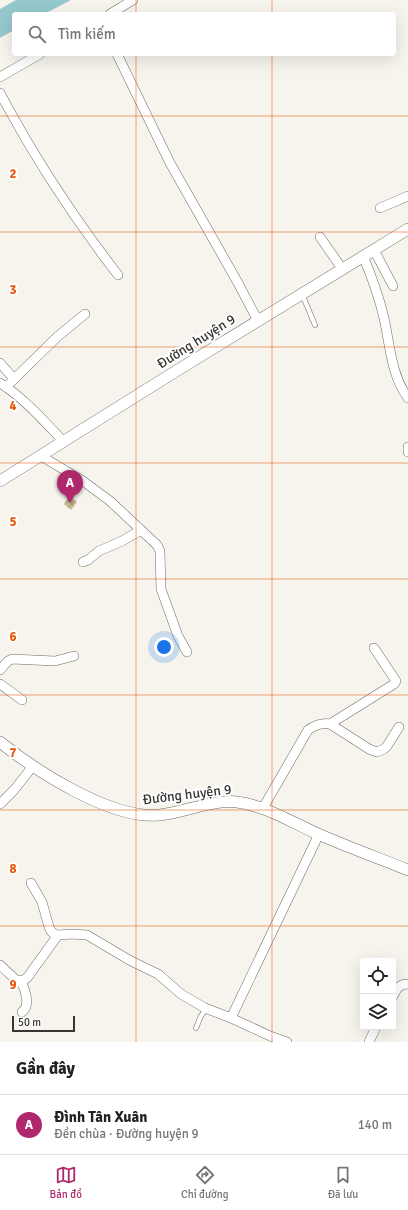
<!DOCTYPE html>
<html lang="vi">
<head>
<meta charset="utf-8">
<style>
  :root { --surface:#fff; --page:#f6f6f6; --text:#222; --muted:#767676; --line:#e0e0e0; --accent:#af286b }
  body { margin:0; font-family:Signika,sans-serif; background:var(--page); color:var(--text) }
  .controls { position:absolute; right:12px; bottom:12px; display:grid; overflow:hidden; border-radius:4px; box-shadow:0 4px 16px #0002 }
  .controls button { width:36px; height:36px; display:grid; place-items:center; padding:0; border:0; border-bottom:1px solid var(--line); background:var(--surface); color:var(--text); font:20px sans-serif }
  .scale { position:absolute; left:12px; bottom:10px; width:63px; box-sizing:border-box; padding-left:4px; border:2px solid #373633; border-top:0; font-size:11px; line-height:14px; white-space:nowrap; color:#373633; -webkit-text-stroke:3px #fff; paint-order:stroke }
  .you { position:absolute; left:164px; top:647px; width:14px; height:14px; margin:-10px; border:3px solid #fff; border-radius:50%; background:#1a73e8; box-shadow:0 0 0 6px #1a73e833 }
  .badge { display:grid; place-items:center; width:26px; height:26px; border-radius:50%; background:var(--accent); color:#fff; font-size:13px; font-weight:700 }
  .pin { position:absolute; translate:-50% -33px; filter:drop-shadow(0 1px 2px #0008) }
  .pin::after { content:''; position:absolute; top:21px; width:14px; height:12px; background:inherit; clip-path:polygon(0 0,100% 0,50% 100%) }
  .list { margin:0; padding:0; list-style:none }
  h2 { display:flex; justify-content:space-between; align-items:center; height:52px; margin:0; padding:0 16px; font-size:17px }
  h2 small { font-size:13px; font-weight:400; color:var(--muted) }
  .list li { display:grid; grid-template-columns:26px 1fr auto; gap:12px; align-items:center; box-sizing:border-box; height:60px; padding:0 16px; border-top:1px solid var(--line) }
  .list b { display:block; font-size:15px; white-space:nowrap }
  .list p { margin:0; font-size:13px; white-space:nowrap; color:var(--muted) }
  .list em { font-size:13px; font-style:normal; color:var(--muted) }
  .icon { flex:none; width:22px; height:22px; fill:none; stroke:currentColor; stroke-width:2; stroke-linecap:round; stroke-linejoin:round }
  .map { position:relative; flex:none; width:408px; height:1042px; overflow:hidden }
  .search { position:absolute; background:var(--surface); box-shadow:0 4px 16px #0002; left:12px; right:12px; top:12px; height:44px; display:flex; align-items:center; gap:10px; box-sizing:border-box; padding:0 14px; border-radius:4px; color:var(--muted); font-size:15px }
  .sheet { height:112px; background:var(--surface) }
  nav { display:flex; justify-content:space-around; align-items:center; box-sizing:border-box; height:56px; border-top:1px solid var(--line); background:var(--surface); font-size:11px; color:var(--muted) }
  nav a { display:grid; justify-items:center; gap:2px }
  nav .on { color:var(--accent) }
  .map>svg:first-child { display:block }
</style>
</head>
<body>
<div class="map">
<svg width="408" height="1042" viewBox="0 0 408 1042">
  <defs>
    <pattern id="building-cross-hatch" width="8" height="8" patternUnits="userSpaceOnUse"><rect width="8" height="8" fill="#cabe98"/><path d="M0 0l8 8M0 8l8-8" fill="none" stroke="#a59b7d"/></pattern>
  </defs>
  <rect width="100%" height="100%" fill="#f6f4ed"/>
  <polygon fill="#95c8cd" points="16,0 71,0 44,14 14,14 14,30 0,38 0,9"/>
  <polygon fill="url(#building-cross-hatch)" points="70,496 77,502 71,510 64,504"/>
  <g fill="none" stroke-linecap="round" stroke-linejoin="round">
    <g stroke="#6c6b64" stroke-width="5.5">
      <g id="service">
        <polyline points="302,294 315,325"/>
        <polyline points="196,1028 201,1016 207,1008"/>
      </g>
    </g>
    <g stroke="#6c6b64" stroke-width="10">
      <g id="minor">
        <polyline points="110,14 133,0"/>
        <polyline points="117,54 170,163 238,283 258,321"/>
        <polyline points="0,77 40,54"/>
        <path d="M 0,93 C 34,157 74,218 118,275"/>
        <polyline points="380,208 408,196"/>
        <polyline points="320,237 343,270"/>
        <polyline points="374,250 393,286"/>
        <path d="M 363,256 C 372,277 379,297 384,318 C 390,345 391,375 408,398"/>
        <polyline points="0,363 14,379"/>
        <path d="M 0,383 C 24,398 44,421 63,441"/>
        <polyline points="6,387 57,337 85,314"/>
        <polyline points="408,447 408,452"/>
        <polyline points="41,456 83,481 110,501 157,545 160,551 161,589 178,636 187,652"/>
        <polyline points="83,562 88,560 99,551 122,541 141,530"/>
        <polyline points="0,670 8,661 12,659 55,661 74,656"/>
        <polyline points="0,684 22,700"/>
        <polyline points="330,724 394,684 396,681 374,648"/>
        <polyline points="0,804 14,790 33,766"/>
        <path d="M 263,808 L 308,730 C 313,726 323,722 330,724 L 369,749 L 377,752 L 384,749 L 387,746 L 399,727"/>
        <polyline points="31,883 42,902 49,927 51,931 54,934 58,935 72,934 87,935 131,961 158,974 181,994 205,1008 231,1018"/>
        <polyline points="0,965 16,980 21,981 27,978 58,935"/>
        <path d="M 21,981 C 25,989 31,1006 22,1012"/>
        <path d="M 393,996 C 397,988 399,984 408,984"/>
        <polyline points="287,1042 270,1036 231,1018 319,834"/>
        <polyline points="369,1042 376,1027"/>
      </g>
    </g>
    <g stroke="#6c6b64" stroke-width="12">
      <g id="tertiary">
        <polyline points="0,481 181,368 408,229"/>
        <path d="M 0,742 C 36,771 112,820 159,815 C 183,813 213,799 237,802 C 266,806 291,822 318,834 C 348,847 378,858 408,870"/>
      </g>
    </g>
    <use href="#service" stroke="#fff" stroke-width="4.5"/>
    <use href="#minor" stroke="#fff" stroke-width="9"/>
    <use href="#tertiary" stroke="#fff" stroke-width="11"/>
  </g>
  <path fill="none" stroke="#e8590c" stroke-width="1" stroke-opacity="0.55" d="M 136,0 L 136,14M 272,0 L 272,14M 136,54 L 136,1042M 272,54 L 272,1042M 0,116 L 408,116M 0,232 L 408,232M 0,347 L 408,347M 0,463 L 408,463M 0,579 L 408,579M 0,695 L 408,695M 0,810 L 408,810M 0,926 L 408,926"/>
  <g text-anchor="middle" stroke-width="4" stroke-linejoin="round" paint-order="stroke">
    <g font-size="14" fill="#373633" stroke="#fff">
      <text transform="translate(196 341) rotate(-32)" y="5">Đường huyện 9</text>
      <text transform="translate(187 794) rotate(-7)" y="5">Đường huyện 9</text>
    </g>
  </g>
  <g font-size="13" text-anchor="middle" font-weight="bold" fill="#e8590c" stroke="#fff" stroke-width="4" stroke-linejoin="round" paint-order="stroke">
    <text x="13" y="178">2</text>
    <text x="13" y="294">3</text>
    <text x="13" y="410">4</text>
    <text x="13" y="526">5</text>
    <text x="13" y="641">6</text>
    <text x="13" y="757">7</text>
    <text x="13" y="873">8</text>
    <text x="13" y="989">9</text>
  </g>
</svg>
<div class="controls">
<button><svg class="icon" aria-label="locate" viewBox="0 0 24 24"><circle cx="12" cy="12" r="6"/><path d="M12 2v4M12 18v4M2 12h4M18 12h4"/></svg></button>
<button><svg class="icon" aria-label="layers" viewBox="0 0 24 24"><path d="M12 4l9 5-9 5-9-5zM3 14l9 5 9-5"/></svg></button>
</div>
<div class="scale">50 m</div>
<div class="you"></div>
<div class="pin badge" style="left:70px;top:503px">A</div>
<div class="search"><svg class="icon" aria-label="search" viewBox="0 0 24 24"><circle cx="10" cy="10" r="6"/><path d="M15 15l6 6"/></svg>Tìm kiếm</div>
</div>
<section class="sheet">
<h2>Gần đây<small></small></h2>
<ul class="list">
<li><span class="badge">A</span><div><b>Đình Tân Xuân</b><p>Đền chùa · Đường huyện 9</p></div><em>140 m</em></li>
</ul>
</section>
<nav>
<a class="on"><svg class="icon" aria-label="map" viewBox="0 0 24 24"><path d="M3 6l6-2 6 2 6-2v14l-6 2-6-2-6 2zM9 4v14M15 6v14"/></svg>Bản đồ</a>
<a><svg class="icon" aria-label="directions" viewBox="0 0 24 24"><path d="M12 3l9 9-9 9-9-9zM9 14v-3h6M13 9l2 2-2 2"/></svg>Chỉ đường</a>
<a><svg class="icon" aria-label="saved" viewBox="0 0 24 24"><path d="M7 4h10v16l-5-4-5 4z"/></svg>Đã lưu</a>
</nav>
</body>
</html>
